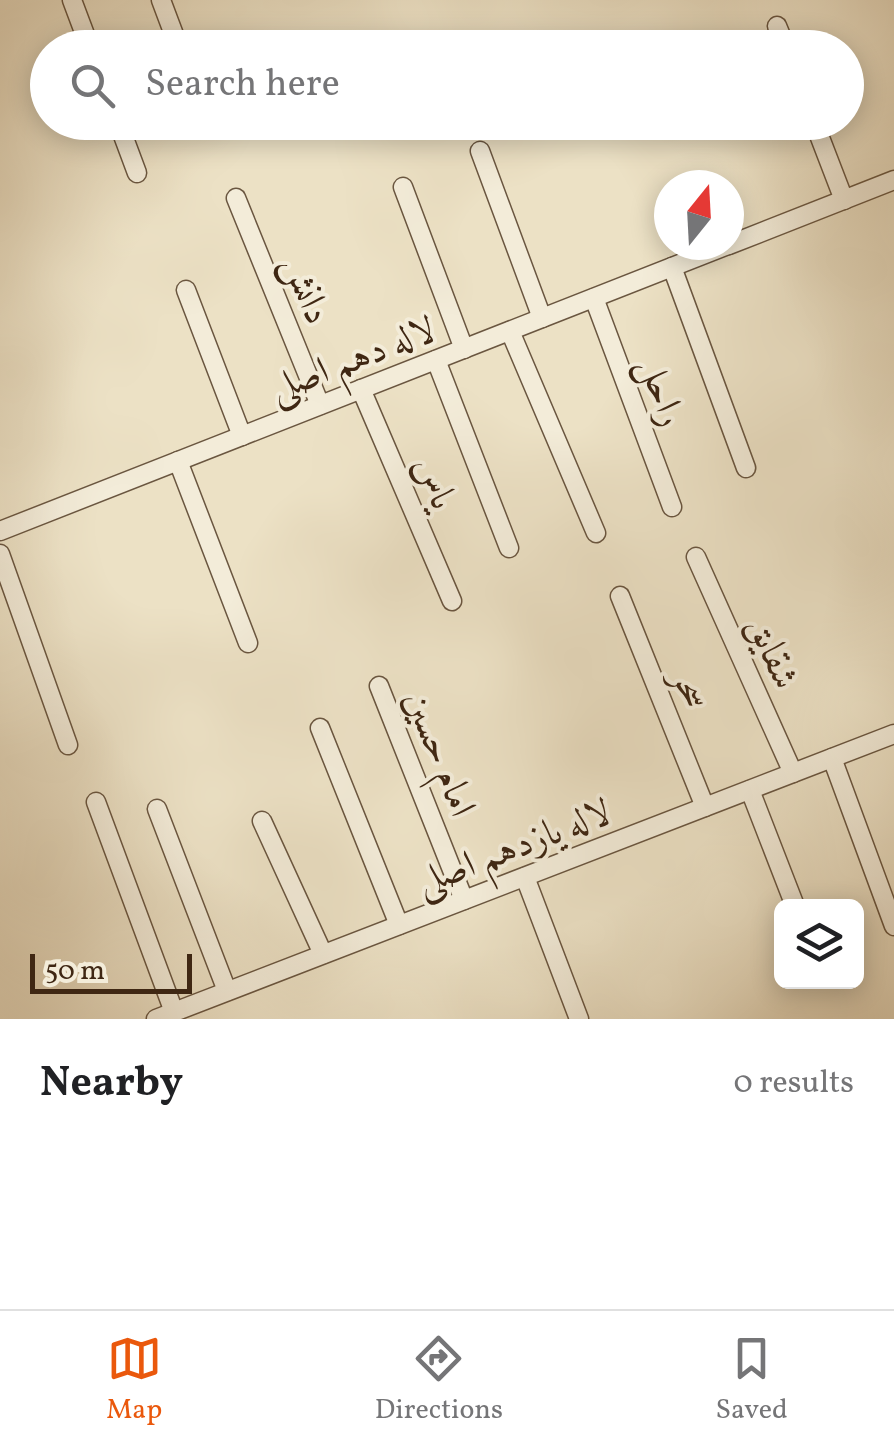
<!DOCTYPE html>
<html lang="en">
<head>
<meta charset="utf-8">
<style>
  :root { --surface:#fff; --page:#f2f2f2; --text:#202124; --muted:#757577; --line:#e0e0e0; --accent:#ea580c }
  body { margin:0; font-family:Vollkorn,Amiri,serif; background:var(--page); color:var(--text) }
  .controls { position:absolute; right:30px; bottom:30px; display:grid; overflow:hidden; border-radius:15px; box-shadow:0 5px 25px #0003 }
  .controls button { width:90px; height:90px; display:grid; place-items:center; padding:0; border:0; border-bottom:2px solid var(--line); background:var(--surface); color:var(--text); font:50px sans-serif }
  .compass { position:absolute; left:654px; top:170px; width:90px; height:90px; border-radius:50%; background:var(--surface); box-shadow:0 5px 25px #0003; rotate:18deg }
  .scale { position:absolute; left:30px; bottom:25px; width:162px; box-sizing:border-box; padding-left:10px; border:5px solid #3f2713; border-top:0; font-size:28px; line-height:35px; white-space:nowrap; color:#3f2713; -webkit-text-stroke:8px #f3ecd9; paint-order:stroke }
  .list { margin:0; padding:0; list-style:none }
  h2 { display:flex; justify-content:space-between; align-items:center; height:130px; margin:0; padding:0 40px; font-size:42px }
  h2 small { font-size:32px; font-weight:400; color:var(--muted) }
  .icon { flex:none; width:55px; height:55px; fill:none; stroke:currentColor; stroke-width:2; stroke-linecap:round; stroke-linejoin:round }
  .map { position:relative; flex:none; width:894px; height:1019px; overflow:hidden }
  .search { position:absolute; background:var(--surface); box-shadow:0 5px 25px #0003; left:30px; right:30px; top:30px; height:110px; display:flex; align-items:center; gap:25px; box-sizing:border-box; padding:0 35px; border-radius:55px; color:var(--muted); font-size:38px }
  .sheet { height:290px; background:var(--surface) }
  nav { display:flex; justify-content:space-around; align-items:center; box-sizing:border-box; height:140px; border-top:2px solid var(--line); background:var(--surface); font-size:28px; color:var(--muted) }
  nav a { display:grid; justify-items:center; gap:5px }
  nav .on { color:var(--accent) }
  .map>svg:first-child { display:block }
</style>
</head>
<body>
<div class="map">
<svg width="894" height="1019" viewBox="0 0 894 1019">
  <rect width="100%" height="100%" fill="#ece1c5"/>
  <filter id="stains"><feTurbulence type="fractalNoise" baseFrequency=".002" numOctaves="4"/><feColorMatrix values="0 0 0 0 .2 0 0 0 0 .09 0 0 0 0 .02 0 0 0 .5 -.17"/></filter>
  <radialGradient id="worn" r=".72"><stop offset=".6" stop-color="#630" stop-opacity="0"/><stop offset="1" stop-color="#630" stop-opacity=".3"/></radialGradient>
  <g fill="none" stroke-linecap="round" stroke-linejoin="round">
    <g stroke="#6a5640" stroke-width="21">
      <g id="street">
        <polyline points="72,0 90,48"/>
        <polyline points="161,0 179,48"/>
        <polyline points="777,26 786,48"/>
        <polyline points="118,122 137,173"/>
        <polyline points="814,122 844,200"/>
        <polyline points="480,151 542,318"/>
        <polyline points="403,187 464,349"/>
        <polyline points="236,198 320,405"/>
        <polyline points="729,245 894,180"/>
        <polyline points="672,267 746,468"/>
        <polyline points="186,290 242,436"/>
        <polyline points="594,298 672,507"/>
        <polyline points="510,331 596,533"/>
        <polyline points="436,360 509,548"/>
        <polyline points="361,389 452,601"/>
        <polyline points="178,461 248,643"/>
        <polyline points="0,531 728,245"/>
        <polyline points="0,554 68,745"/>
        <polyline points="696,557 793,773"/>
        <polyline points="620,596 705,807"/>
        <polyline points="379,686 464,900"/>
        <polyline points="320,728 399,925"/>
        <polyline points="832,758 894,926"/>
        <polyline points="750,790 795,906"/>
        <polyline points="96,802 174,1012"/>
        <polyline points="157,809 227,991"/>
        <polyline points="262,821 323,954"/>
        <polyline points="525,877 579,1019"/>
        <polyline points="156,1019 894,734"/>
      </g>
    </g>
    <use href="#street" stroke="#f3ecd9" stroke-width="18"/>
  </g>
  <g text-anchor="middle" stroke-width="8" stroke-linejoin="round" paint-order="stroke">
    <g font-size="38" fill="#3f2713" stroke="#f3ecd9">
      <text transform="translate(308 289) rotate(68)" y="13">دانش</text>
      <text transform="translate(352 358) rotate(-21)" y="13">لاله دهم اصلی</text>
      <text transform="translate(663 391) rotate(70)" y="13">راحل</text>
      <text transform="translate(436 482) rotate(67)" y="13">یاس</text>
      <text transform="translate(774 652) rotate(66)" y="13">شقایق</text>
      <text transform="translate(692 689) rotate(68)" y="13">سحر</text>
      <text transform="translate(441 753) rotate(68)" y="13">امام حسین</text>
      <text transform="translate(513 846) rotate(-21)" y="13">لاله یازدهم اصلی</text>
    </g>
  </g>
  <rect width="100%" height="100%" filter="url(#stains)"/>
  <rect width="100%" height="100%" fill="url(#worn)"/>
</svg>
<div class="controls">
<button><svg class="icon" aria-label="layers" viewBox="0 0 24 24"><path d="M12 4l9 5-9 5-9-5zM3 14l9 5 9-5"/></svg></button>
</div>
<svg class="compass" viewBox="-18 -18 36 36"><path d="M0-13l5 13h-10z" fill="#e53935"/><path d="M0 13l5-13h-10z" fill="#757577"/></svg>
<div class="scale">50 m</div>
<div class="search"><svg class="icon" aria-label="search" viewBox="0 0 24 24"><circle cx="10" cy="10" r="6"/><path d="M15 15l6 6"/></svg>Search here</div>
</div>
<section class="sheet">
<h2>Nearby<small>0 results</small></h2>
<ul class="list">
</ul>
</section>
<nav>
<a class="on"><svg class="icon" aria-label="map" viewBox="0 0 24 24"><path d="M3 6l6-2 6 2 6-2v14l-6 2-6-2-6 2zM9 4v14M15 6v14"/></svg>Map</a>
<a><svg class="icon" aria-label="directions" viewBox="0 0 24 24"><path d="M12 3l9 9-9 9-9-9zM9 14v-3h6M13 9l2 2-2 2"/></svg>Directions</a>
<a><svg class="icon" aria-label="saved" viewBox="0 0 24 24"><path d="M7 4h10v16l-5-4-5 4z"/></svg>Saved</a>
</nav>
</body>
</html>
